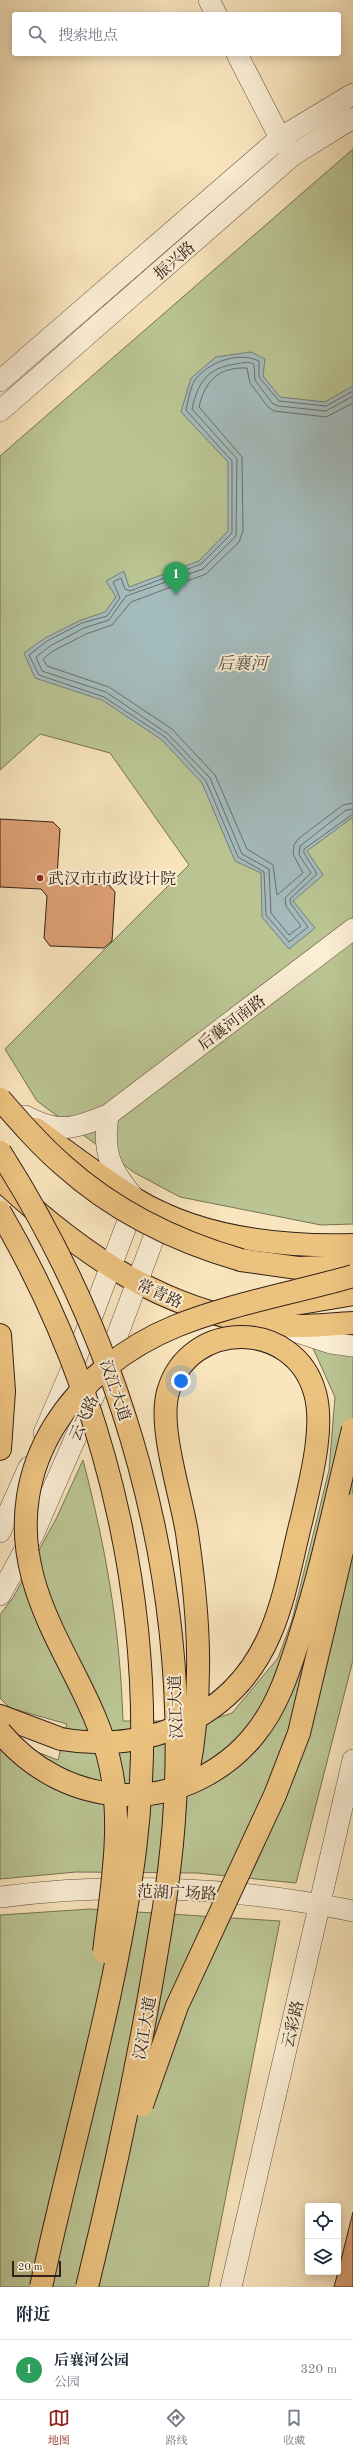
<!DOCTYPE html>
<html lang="zh">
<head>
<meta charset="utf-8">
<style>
  :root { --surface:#fff; --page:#f6f6f7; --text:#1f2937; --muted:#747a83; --line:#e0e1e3; --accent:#8f2418 }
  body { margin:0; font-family:"Old Standard TT","Noto Serif SC",serif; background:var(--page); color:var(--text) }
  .controls { position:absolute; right:12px; bottom:12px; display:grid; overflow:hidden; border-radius:4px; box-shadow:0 2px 10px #0003 }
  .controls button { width:36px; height:36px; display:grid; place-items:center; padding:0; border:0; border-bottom:1px solid var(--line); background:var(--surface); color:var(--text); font:20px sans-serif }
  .scale { position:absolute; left:12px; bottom:10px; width:49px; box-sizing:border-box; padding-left:4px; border:2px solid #332019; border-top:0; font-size:11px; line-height:14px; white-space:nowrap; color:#332019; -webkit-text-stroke:3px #fbeed5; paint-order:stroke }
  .you { position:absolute; left:181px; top:1381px; width:14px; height:14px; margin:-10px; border:3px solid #fff; border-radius:50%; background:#1a73e8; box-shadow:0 0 0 6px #1a73e833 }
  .badge { display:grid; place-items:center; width:26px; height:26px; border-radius:50%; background:var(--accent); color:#fff; font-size:13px; font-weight:700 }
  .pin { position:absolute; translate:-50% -33px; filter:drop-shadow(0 1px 2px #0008) }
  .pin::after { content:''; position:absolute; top:21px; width:14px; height:12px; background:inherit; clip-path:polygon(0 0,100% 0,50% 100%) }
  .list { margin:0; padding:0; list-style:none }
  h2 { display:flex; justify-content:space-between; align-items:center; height:52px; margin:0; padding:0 16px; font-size:17px }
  h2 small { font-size:13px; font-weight:400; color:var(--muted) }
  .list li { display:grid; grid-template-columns:26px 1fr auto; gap:12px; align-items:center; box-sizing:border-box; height:60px; padding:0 16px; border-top:1px solid var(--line) }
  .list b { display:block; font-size:15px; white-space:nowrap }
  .list p { margin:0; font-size:13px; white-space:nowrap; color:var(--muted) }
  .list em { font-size:13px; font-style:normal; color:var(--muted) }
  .icon { flex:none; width:22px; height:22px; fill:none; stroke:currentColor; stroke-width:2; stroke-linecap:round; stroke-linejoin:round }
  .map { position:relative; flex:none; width:353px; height:2287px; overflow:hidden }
  .search { position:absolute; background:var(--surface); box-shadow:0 2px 10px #0003; left:12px; right:12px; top:12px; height:44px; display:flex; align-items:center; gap:10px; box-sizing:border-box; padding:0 14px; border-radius:4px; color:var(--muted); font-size:15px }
  .sheet { height:112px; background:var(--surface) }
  nav { display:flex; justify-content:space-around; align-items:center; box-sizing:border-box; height:56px; border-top:1px solid var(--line); background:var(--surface); font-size:11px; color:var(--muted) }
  nav a { display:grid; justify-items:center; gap:2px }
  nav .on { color:var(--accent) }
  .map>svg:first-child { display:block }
</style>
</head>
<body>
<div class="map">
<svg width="353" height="2287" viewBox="0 0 353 2287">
  <rect width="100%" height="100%" fill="#f9e5be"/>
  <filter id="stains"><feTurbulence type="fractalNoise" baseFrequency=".005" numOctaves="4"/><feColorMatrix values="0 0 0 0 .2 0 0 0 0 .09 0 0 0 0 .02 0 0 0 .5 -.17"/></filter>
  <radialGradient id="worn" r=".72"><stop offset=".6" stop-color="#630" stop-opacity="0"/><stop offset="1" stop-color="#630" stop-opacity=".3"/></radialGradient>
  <g fill="#bbc594" stroke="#777256">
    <polygon points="353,149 353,1224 321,1225 180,1197 135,1173 37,1101 5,1049 189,865 110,753 40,734 0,770 0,456"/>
    <path d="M 312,1346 L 353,1356 L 353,1660 L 296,1883 L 197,1873 L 76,1872 L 0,1879 L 0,1738 L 58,1760 L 67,1724 L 10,1708 L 0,1698 L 0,1615 L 14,1596 L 56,1519 L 83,1460 C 106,1549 120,1628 123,1721 L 207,1721 L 232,1713 L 278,1658 L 292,1620 L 329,1470 L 335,1397 Z"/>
    <polygon points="90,1909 280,1921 208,2287 0,2287 0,1915"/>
  </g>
  <polygon fill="#a4bcbd" stroke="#777e7b" points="251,352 265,359 263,376 280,397 325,402 353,386 353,817 307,851 323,875 293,901 315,928 289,949 262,917 261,873 235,861 202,783 162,740 102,700 35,678 24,653 45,638 81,620 105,612 116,597 106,581 124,571 129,587 199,561 228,531 228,462 181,412 191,378 216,357"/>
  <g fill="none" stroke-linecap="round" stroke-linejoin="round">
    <g stroke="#6c6e6b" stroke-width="1">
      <path d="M 353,391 L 326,406 L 279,401 L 259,377 L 259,361 C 239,351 208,362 195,380 C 190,388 188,402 186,410 L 232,461 L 232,533 L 201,564 L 130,591 L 125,589 L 121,578 L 113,582 L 120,598 L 107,616 L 82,623 L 47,641 L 29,655 L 39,675 L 104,697 L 165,737 L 206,781 L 238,857 L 264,872 L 266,915 L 289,942 L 308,927 L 291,904 L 290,899 L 317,874 L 304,853 L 304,849 L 353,814"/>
      <path d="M 353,396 L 326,411 L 278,406 L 272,403 L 255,380 L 254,364 C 248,361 242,363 236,364 C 207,368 198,382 192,409 L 237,459 L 236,536 L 203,569 L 126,596 L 109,620 L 84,628 L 50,646 L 36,657 L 42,671 L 106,692 L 168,734 L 210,778 L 242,854 L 269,869 L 271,913 L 289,935 L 301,926 L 286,906 L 285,898 L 311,873 L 299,855 L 300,846 L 346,810 L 353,809"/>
      <path d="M 353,403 L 326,417 L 274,411 L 268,407 L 250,383 L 247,368 C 218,367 205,381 199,407 L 242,457 L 243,531 L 239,542 L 206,574 L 131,602 L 112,625 L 86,634 L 53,651 L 43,659 L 47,666 L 109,687 L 172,729 L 215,775 L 247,849 L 273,865 L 277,895 L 303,873 L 293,854 L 294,845 L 298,839 L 343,805 L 353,803"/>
    </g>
  </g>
  <g fill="#dda175" stroke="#332019">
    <polygon points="0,819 53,822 60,829 57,877 64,883 109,885 115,892 112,941 104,948 50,946 44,938 47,896 41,889 0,887"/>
    <polygon points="353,2212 353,2287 334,2287 338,2272"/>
  </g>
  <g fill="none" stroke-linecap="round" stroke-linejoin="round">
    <g stroke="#645142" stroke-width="22">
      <g id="minor">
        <polyline points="209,0 216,14"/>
        <polyline points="237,54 280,138 288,148"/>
        <polyline points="0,381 280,138 353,94"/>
        <polyline points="0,411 293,155 353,118"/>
        <path d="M 25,1116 C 58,1134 74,1129 108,1115 L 353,929"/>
        <polyline points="285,1328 331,1343 353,1346"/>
        <path d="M 44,1433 L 73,1366 L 136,1200 C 111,1171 102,1154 108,1115"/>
        <polyline points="0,1532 29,1467"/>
        <polyline points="0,1595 33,1535 101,1379 163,1213"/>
        <path d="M 0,1897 C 116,1882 238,1887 353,1911"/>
        <polyline points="231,2287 353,1760"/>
      </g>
    </g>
    <g stroke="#332019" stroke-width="24">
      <g id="major">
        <path d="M 36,1129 C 68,1153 101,1178 135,1199 C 199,1238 280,1247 353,1245"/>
        <path d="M 0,1179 C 80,1253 166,1315 277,1325 C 302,1328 328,1324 353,1323"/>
        <polyline points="241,1313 353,1294"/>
      </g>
    </g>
    <g stroke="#332019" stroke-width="24">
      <g id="highway">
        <polyline points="241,1260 298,1268 353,1266"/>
        <polyline points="0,1335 4,1391 0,1449"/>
        <polyline points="0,1716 61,1739"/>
      </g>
    </g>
    <use href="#minor" stroke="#fbeed5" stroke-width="21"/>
    <use href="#major" stroke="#ecc27f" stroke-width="22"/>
    <use href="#highway" stroke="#ecc27f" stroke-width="22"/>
    <g stroke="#332019" stroke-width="24" stroke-linecap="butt">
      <g id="highway-bridge">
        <path d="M 0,1099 C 20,1122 40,1145 63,1165 C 114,1211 175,1241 241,1260"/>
        <path d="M 0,1152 C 124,1346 188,1574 175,1804 C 172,1864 162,1922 152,1980 C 134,2083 112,2185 87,2287"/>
        <path d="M 0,1212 C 112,1404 162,1629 135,1850 C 116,1998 72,2142 41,2287"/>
        <path d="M 0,1732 C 32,1770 75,1793 125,1795 C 175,1797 225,1772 255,1734 C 278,1706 289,1670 300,1636 C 322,1568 336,1498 353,1429"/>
        <path d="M 61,1739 C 148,1754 234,1718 270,1634 C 286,1597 292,1556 302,1518 C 310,1482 325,1428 315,1393 C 295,1319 189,1318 168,1392 C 158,1428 181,1494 187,1533 C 200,1621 204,1696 186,1784"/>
        <path d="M 104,1952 C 111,1892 123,1829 111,1769 C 98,1701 51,1645 33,1578 C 2,1465 74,1368 176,1326 C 234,1303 294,1293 353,1276"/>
        <polyline points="142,2105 177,2006 275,1795 299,1733 353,1505"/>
      </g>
    </g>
    <use href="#highway-bridge" stroke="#ecc27f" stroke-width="22"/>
  </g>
  <circle fill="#8f2418" stroke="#fbeed5" stroke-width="1.5" cx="40" cy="878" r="4"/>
  <g text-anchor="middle" stroke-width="4" stroke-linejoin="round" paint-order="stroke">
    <g font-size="16" fill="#332019" stroke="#fbeed5">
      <text transform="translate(174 260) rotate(-41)" y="6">振兴路</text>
      <text transform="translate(231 1022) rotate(-37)" y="6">后襄河南路</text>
      <text transform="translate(160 1293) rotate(25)" y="6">常青路</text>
      <text transform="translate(116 1390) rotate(71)" y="6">汉江大道</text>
      <text transform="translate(83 1418) rotate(-66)" y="6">云飞路</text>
      <text transform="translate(175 1707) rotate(-92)" y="6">汉江大道</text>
      <text transform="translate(177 1892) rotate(2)" y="6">范湖广场路</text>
      <text transform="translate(292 2024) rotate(-77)" y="6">云彩路</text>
      <text transform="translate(144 2028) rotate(-80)" y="6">汉江大道</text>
    </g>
    <g font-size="16" fill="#332019" stroke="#fbeed5" text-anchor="start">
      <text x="48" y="884">武汉市市政设计院</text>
    </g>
    <g font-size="17" font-style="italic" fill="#554f4a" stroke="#fbeed5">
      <text x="242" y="669">后襄河</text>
    </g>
  </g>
  <rect width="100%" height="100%" filter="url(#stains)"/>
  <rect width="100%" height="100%" fill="url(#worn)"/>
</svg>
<div class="controls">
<button><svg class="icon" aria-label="locate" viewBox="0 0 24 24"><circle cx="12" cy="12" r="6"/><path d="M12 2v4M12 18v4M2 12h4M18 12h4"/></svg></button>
<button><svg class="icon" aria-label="layers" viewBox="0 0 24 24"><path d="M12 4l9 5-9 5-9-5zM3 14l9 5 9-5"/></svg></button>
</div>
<div class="scale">20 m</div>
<div class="you"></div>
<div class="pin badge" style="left:176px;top:595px;background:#2e9e5b">1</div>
<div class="search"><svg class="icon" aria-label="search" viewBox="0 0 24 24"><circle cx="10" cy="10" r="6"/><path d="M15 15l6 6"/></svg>搜索地点</div>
</div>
<section class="sheet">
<h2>附近<small></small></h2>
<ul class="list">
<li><span class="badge" style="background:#2e9e5b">1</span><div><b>后襄河公园</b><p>公园</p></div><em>320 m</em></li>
</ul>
</section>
<nav>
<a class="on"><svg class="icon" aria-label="map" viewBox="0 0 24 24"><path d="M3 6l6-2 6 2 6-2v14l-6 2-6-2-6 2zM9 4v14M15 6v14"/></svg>地图</a>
<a><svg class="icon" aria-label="directions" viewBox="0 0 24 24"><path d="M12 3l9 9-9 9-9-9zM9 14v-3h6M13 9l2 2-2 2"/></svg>路线</a>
<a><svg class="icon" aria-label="saved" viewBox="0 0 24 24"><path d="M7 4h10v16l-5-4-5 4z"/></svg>收藏</a>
</nav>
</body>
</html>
